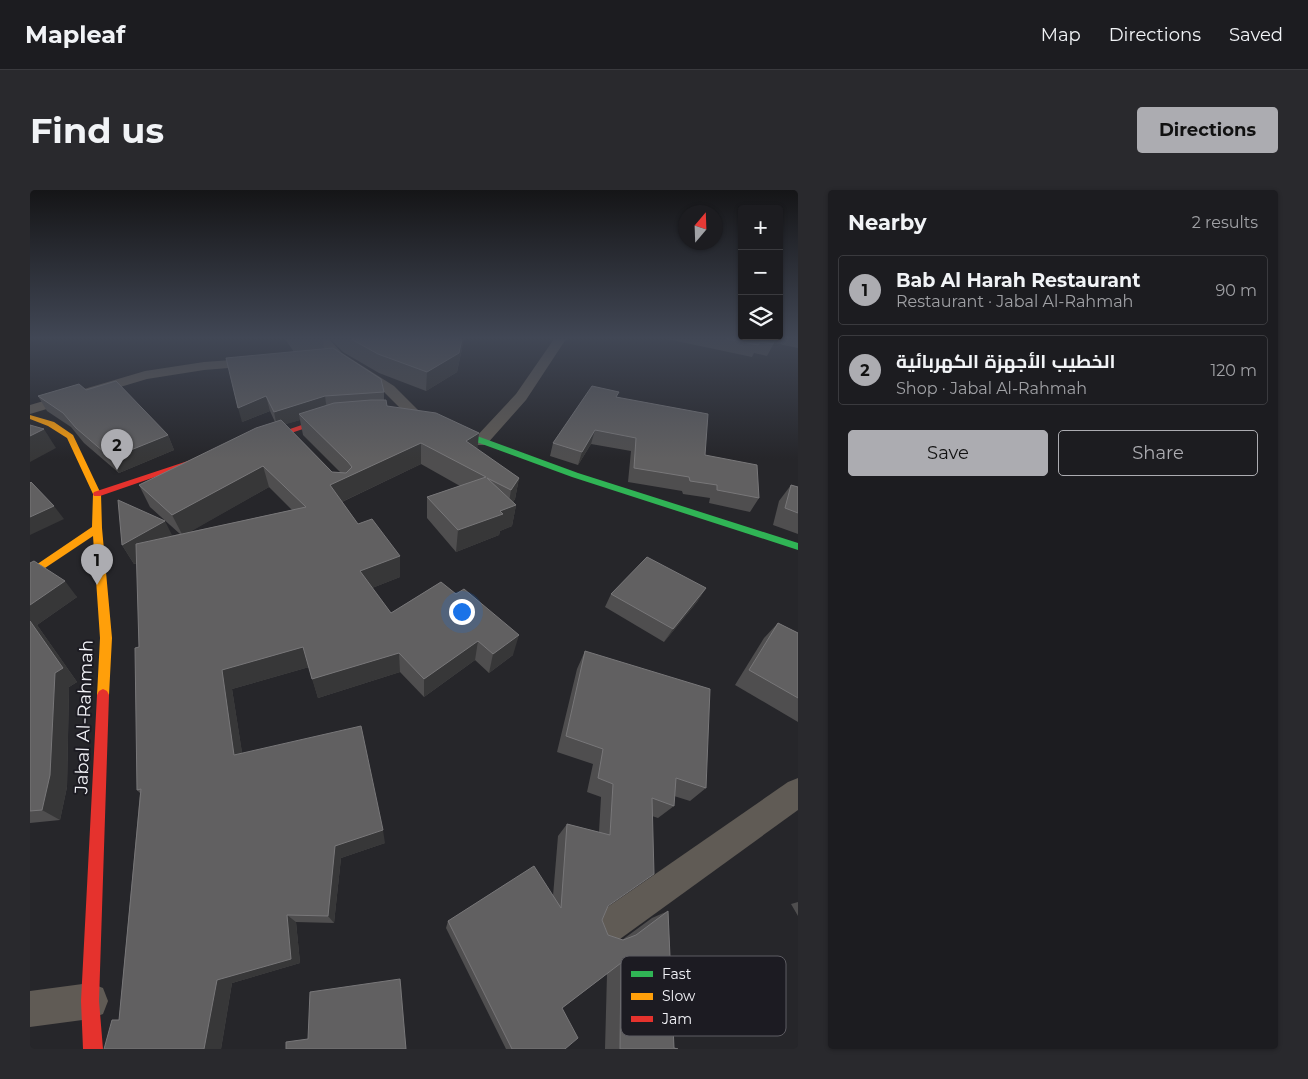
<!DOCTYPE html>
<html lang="en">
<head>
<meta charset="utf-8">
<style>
  :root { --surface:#1c1c20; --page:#29292d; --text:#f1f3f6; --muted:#a0a1a5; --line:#3a3a3e; --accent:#acacb1 }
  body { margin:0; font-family:Montserrat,Cairo,sans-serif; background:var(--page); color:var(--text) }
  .controls { position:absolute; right:15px; top:15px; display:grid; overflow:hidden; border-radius:5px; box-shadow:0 1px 4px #0004 }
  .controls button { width:45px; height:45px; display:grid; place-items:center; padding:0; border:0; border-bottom:1px solid var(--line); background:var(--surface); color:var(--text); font:25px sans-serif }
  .compass { position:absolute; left:648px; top:15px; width:45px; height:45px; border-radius:50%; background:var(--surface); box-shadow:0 1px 4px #0004; rotate:19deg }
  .you { position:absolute; left:431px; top:421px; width:18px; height:18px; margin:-12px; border:4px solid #fff; border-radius:50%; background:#1a73e8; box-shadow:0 0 0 8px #1a73e833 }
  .badge { display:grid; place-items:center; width:32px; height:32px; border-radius:50%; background:var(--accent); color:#111; font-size:16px; font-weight:700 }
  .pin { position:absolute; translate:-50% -41px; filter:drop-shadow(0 1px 2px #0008) }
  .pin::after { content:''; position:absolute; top:26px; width:18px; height:15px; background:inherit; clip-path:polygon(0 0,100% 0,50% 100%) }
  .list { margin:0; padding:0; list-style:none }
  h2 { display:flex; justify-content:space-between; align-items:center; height:65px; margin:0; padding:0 20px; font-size:21px }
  h2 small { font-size:16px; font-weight:400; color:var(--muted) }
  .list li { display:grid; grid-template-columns:32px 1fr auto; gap:15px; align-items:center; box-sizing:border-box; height:70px; margin:0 10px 10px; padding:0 10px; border:1px solid var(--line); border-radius:5px }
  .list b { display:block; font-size:19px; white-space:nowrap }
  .list p { margin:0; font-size:16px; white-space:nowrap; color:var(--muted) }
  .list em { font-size:16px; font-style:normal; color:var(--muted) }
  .actions { display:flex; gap:10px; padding:15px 20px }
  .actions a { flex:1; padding:11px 0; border:1px solid var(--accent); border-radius:5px; text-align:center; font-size:18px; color:var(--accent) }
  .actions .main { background:var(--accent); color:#111 }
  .icon { flex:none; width:28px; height:28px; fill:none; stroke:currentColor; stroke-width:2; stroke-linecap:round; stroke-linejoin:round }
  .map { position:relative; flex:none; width:768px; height:859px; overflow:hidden; border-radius:5px }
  header { display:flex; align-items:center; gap:30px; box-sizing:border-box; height:70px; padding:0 25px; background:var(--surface); border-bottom:1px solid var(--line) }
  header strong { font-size:24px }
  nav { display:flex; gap:28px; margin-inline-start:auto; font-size:18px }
  .intro { display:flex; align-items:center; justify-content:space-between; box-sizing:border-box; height:120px; padding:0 30px }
  h1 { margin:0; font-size:35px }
  .button { padding:12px 22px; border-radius:5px; background:var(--accent); color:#111; font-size:18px; font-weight:700 }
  main { display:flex; gap:30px; padding:0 30px }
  aside { flex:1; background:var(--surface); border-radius:5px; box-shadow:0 1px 4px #0004 }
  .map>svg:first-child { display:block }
</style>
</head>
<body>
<header>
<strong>Mapleaf</strong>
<nav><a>Map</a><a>Directions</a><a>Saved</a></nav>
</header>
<div class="intro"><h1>Find us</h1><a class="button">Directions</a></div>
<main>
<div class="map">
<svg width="768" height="859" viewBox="0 0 768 859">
  <rect width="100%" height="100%" fill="#26262a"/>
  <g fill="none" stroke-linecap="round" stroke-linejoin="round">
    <g fill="#605b55" fill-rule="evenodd">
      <polygon points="287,149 299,149 312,163 364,196 389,221 391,224 389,227 379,227 354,202 302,169"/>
      <polygon points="524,149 536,149 496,210 456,255 444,255 442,252 444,249 486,204"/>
      <polygon points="229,168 234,169 236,172 234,175 174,180 117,189 0,224 0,215 115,181 174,172"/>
      <polygon points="768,588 768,620 590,749 578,754 566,749 561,737 566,725 758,592"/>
      <polygon points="60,793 73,798 78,811 73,824 60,829 0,837 0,801"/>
    </g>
    <polygon fill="#30b455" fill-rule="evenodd" points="411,235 417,235 548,283 768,353 768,360 542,287 411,239"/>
    <polygon fill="#ff9f0a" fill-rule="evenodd" points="0,225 24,232 43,245 71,304 72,338 82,448 79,505 77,509 73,511 69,509 67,505 70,448 63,346 0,388 0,379 62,337 63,304 37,248 18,236 0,229"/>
    <g fill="#e5322d" fill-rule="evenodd">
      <polygon points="304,224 311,226 229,254 222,252"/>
      <polygon points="173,266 176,266 180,268 70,306 64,306 63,304 64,302"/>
      <polygon points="73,499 77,501 79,505 69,811 73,859 53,859 51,811 67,505 69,501"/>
    </g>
  </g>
  <g fill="#4f4e4f" fill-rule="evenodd">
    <path d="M 255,149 L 293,149 L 294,159 L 354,202 L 354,210 L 357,216 L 447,259 L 489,288 L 485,309 L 483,312 L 486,315 L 482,336 L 470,341 L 469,345 L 426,362 L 397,328 L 397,307 L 430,296 L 391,274 L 312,312 L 328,334 L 370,387 L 342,398 L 361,423 L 411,392 L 483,465 L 459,483 L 445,470 L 394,507 L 370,482 L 288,508 L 279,477 L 202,499 L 212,563 L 355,653 L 311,668 L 304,733 L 266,732 L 270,773 L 202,793 L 191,859 L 74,859 L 89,830 L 110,603 L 107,600 L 109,457 L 107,373 L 104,374 L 92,355 L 150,344 L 120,317 L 109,295 L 245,232 L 240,221 L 212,232 L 264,162 ZM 270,230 L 273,245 L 310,282 L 302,282 L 255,234 ZM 239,297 L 262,320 L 159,342 Z"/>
    <polygon points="300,149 434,149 427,182 396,201 349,183 313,162"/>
    <polygon points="637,149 768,149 768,158 744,153 737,166 724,163 722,167"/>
    <polygon points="56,200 138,245 144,260 89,283 54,253 41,237 17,221 8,206"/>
    <polygon points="587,207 675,265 729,308 720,322 679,313 680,308 653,304 652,301 598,292 601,261 561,254 548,275 520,266 523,253"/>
    <polygon points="761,295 768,297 768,344 743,335 749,311"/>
    <polygon points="0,373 47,407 7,435 47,492 39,497 37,597 30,630 0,633"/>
    <polygon points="676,398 667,412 634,452 575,417 581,404"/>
    <polygon points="748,433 768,443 768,532 705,495 734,448"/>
    <polygon points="555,461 676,598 660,611 644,606 644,616 628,628 622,626 578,716 572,730 578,745 592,750 622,728 638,721 644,858 648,859 575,859 577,784 532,818 535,859 476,859 416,738 418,731 523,706 528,646 537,634 569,642 571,607 557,602 563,574 527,562 547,479"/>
    <polygon points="768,712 768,726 761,714"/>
  </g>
  <g fill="#373738">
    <polygon points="432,149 434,149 427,182 396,201 397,182"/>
    <polygon points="236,206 240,221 212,232 208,218"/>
    <polygon points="295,206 297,221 269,224 270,230 247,237 244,222"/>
    <polygon points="14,239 26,258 0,272 0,246"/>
    <polygon points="565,240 561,254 548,275 552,262"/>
    <polygon points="449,243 447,264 436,251"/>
    <polygon points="138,245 144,260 89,283 81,268"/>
    <polygon points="391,253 391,274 303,316 300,295"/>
    <polygon points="233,276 239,297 153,346 142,325"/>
    <polygon points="489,288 485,309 480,317 486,315 482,336 470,341 469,345 426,362 428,340 478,318 481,300"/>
    <polygon points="24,316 34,329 0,345 0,327"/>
    <polygon points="135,331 145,351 104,374 92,355"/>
    <polygon points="370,366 370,387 332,402 330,381"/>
    <polygon points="35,391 47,407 7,435 47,492 39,497 37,597 30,630 12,620 25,483 0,431 0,415"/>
    <polygon points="676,398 667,412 634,452 643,439"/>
    <polygon points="489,445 483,465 459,483 463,464"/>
    <polygon points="448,451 445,470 394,507 394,489"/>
    <polygon points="273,457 279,477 202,499 215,581 204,565 192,480"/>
    <polygon points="369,463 370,482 288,508 282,489"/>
    <polygon points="353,640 355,653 311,668 304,733 298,726 305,656"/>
    <polygon points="257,725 266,732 270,773 202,793 191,859 174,859 187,790"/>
    <polygon points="370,789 371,792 376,859"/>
  </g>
  <g fill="#616061" stroke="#787779">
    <polygon points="321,149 432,149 429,163 397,182 348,164"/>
    <polygon points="697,149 745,149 743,154 730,152 728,155"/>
    <polygon points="303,158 351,189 354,202 295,206 244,222 236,206 208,218 196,168"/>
    <polygon points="86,191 138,245 81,268 46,238 33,223 8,206 49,194 56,200"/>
    <polygon points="562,196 589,202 586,207 678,224 675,265 727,275 729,308 687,300 687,295 660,291 659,287 604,278 606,248 565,240 552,262 523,253"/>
    <polygon points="341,210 356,210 357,216 406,223 449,243 436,251 489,288 481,300 457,288 486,315 470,321 473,324 428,340 397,307 456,287 391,253 300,295 328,334 342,329 370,366 330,381 361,423 411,392 426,404 434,399 489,445 463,464 448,451 394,489 369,463 282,489 273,457 192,480 204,565 331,536 353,640 305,656 298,726 257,725 261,769 187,790 174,859 74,859 82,830 89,830 111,599 107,600 105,458 109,457 106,354 276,317 233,276 142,325 109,295 226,238 251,230 302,282 316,283 322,277 318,272 269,224 304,213"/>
    <polygon points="0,235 14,239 0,246"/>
    <polygon points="1,292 24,316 0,327 0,293"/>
    <polygon points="761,295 768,297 768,323 755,318"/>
    <polygon points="88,310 135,331 92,355"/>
    <polygon points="617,367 676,398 643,439 581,404"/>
    <polygon points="4,371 35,391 0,415 0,373"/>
    <polygon points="0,431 33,478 25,483 20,585 12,620 0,621"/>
    <polygon points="748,433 768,443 768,508 719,480"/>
    <polygon points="555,461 680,499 676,598 646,588 644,616 622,608 624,684 578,716 572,730 578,745 593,750 606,745 638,721 644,858 648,859 590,859 591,773 532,818 548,848 535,859 482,859 418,731 504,676 531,718 537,634 580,645 583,594 568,588 573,559 536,546"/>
    <polygon points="370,789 376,859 256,859 256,852 278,849 280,802"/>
  </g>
  <linearGradient id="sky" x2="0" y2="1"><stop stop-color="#151517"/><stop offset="0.55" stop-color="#414755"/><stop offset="1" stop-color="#414755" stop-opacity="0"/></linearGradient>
  <rect width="768" height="269" fill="url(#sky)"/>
  <g text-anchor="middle" stroke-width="4" stroke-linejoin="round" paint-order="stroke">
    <g font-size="18" fill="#f4f4f9" stroke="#1c1b22">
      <text transform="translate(54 527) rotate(-88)" y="6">Jabal Al-Rahmah</text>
    </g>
  </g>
  <rect x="591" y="766" width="165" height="80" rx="8" fill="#1c1b22" stroke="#5d5c62" stroke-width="1"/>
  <rect x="601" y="781" width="22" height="6" fill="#30b455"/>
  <rect x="601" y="803" width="22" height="7" fill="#ff9f0a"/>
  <rect x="601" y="826" width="22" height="6" fill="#e5322d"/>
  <g font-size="14" fill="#f4f4f9">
    <text x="632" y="789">Fast</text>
    <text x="632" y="811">Slow</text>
    <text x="632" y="834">Jam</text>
  </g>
</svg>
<div class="controls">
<button>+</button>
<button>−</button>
<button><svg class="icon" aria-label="layers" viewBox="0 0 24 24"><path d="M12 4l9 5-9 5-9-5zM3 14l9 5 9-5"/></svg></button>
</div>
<svg class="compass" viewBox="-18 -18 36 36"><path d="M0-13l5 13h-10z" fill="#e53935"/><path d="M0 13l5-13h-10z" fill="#a0a1a5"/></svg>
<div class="you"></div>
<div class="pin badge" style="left:67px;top:395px">1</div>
<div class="pin badge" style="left:87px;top:280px">2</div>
</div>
<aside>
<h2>Nearby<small>2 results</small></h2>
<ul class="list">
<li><span class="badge">1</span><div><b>Bab Al Harah Restaurant</b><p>Restaurant · Jabal Al-Rahmah</p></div><em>90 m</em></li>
<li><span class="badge">2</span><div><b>الخطيب الأجهزة الكهربائية</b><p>Shop · Jabal Al-Rahmah</p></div><em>120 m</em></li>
</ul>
<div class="actions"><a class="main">Save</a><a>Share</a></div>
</aside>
</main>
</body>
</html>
